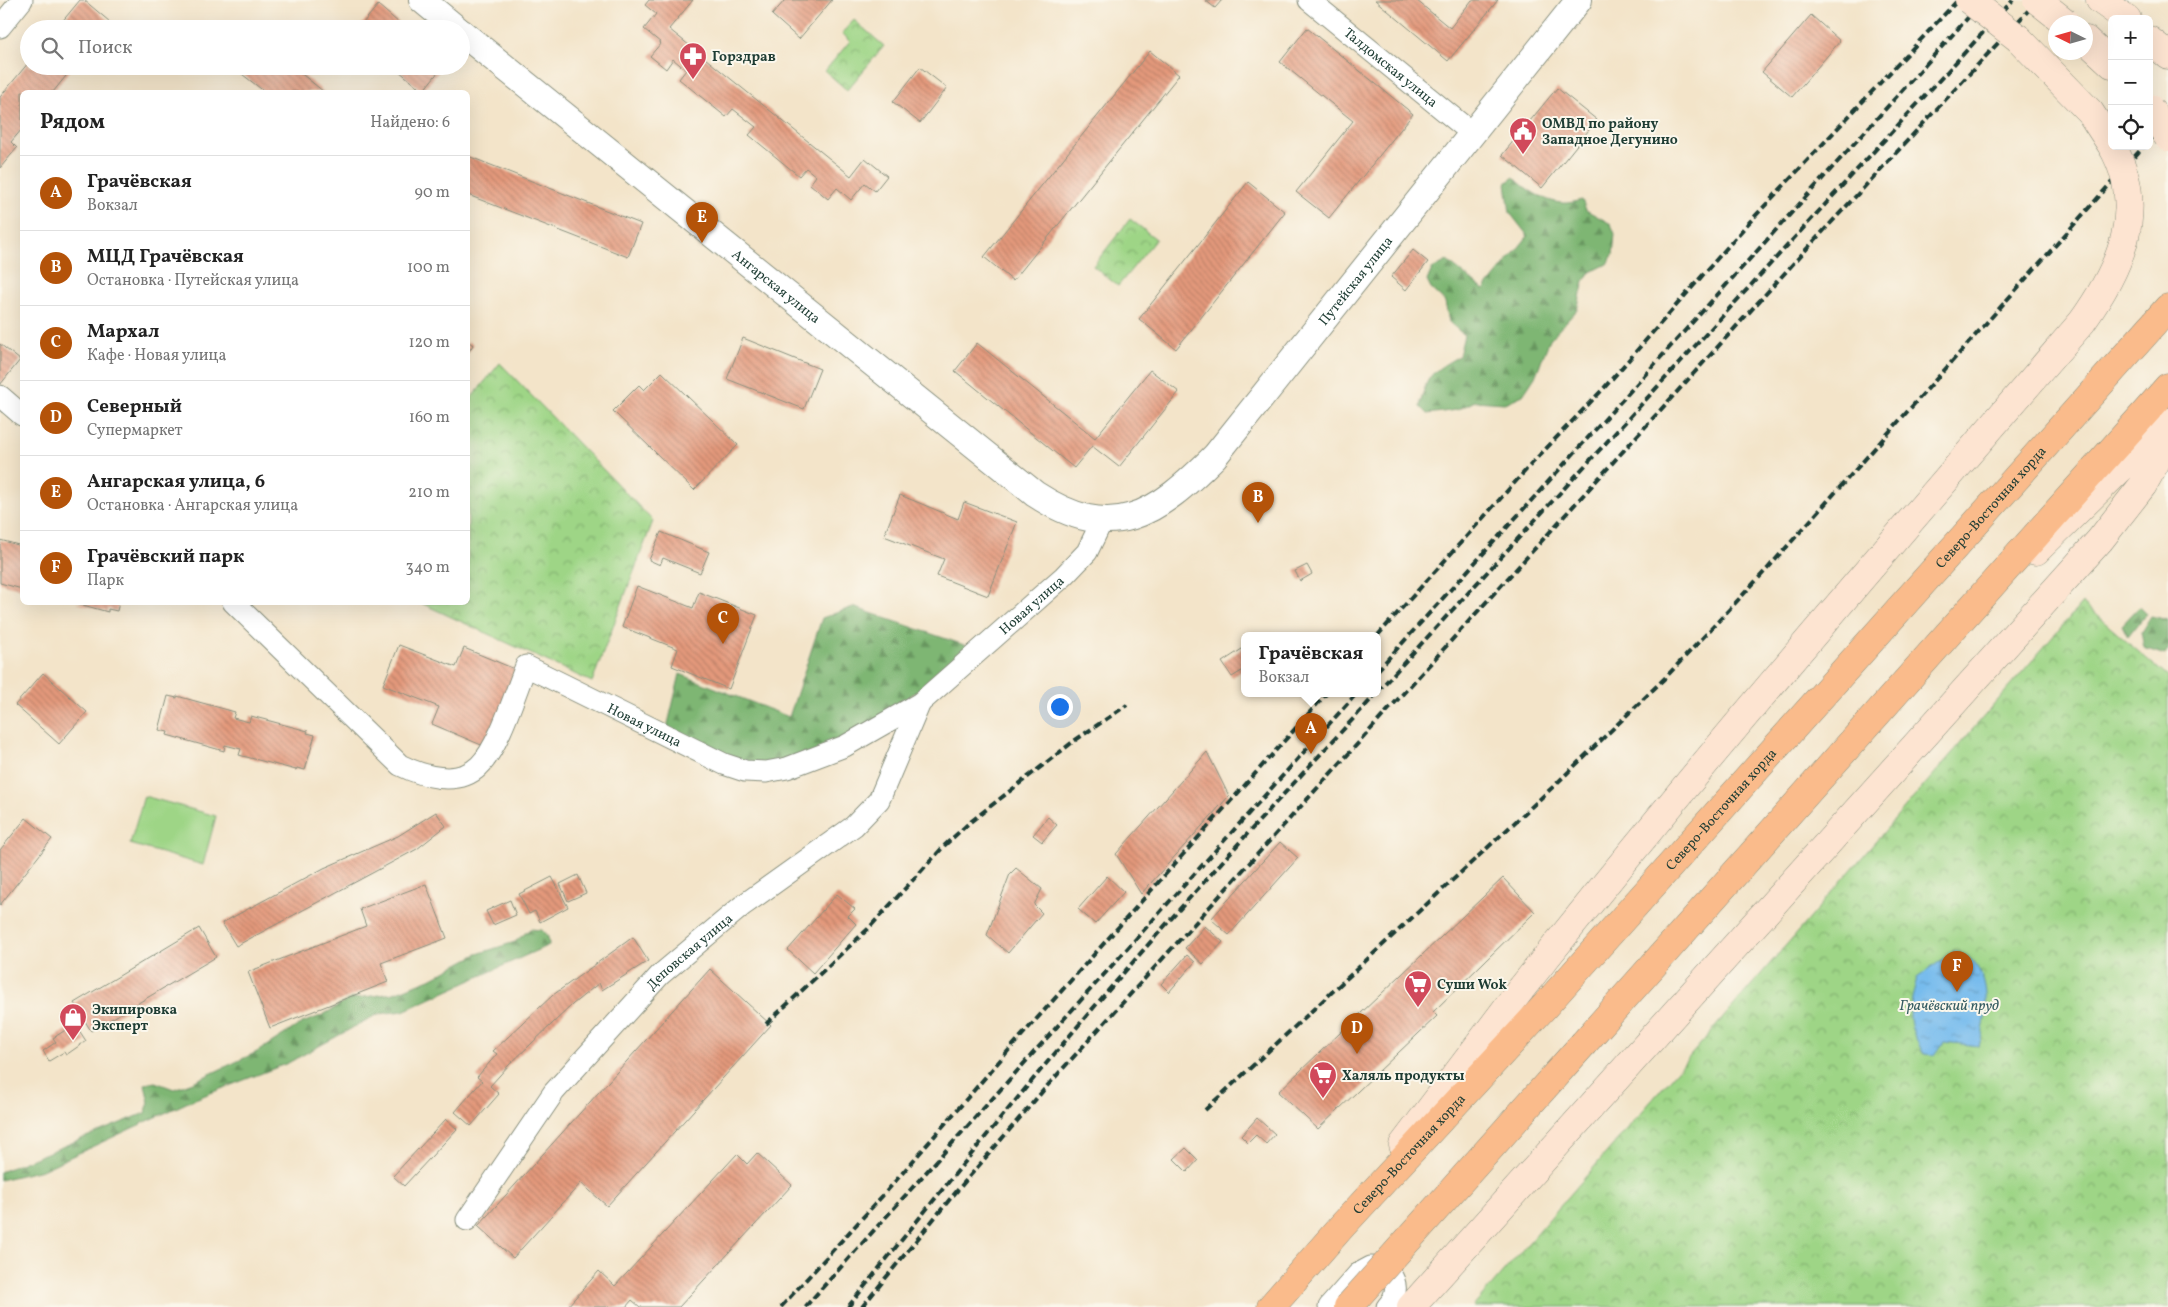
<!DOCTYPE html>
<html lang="ru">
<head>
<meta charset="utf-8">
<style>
  :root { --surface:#fff; --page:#f2f2f2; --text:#222; --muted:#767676; --line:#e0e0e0; --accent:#b45309 }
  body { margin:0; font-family:Vollkorn,serif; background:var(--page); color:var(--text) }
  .controls { position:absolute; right:15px; top:15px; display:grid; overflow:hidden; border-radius:8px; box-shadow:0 5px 20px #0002 }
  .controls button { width:45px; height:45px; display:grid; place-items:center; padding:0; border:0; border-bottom:1px solid var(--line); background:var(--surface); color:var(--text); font:25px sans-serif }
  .compass { position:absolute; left:2048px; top:15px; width:45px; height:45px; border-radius:50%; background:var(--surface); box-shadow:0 5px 20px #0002; rotate:275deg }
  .you { position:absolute; left:1059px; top:706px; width:18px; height:18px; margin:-12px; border:4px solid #fff; border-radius:50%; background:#1a73e8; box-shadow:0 0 0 8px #1a73e833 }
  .badge { display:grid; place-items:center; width:32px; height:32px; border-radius:50%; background:var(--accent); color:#fff; font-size:16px; font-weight:700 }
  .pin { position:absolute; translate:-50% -41px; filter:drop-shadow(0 1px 2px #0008) }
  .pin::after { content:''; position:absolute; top:26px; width:18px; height:15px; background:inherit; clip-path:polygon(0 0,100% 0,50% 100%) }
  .popup { position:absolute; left:1241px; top:632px; width:140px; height:65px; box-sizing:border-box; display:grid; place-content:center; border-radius:8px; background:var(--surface); filter:drop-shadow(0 1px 4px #0005); font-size:16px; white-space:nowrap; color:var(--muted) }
  .popup b { font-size:19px; color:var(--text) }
  .popup::after { content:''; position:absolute; left:50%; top:100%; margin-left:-10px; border:10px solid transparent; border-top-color:var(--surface) }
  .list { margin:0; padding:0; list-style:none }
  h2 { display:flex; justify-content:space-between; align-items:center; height:65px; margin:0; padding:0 20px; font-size:21px }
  h2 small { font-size:16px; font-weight:400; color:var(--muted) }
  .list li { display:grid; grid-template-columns:32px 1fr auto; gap:15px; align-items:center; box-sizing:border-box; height:75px; padding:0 20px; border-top:1px solid var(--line) }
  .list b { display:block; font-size:19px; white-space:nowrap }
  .list p { margin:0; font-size:16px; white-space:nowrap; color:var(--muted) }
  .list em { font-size:16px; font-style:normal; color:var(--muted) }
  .icon { flex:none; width:28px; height:28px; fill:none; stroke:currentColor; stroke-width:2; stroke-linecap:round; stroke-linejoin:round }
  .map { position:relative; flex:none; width:2168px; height:1307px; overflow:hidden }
  .search { position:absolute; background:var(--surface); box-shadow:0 5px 20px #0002; left:20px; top:20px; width:450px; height:55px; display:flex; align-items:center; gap:12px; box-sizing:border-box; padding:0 18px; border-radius:28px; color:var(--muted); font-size:19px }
  .panel { position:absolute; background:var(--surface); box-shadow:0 5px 20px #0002; left:20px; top:90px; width:450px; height:515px; border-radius:8px }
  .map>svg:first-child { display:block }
</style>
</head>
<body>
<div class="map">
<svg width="2168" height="1307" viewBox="0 0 2168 1307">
  <defs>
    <pattern id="forest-firs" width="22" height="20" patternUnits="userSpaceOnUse" patternTransform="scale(1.25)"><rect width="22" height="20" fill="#7eb673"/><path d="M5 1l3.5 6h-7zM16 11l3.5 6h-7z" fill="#67955f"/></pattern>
    <pattern id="park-crowns" width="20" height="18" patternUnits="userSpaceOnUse" patternTransform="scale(1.25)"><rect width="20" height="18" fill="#9ed586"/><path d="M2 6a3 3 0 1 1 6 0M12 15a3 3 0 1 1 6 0" fill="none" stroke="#80ae6e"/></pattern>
    <pattern id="water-ripples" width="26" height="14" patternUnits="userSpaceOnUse" patternTransform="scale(1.25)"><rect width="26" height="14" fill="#76bbed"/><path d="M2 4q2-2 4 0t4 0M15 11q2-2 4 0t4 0" fill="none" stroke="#6099c1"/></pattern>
    <pattern id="building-back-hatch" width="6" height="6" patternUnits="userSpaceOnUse" patternTransform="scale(1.25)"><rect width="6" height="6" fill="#e4997c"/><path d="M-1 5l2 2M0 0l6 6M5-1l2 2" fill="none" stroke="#b87e66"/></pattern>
  </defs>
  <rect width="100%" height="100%" fill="#fbf7ec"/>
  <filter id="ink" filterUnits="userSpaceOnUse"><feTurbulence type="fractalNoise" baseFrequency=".02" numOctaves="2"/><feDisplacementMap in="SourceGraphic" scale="10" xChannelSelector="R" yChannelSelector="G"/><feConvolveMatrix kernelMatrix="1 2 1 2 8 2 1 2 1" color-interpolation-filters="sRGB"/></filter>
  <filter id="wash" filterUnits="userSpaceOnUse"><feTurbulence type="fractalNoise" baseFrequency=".0096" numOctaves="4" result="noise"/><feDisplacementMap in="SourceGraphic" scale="20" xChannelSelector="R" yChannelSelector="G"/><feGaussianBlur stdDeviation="1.12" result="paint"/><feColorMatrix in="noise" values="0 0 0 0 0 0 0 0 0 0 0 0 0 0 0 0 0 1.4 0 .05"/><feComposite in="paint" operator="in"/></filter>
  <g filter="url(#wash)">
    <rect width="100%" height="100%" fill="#f3e4c9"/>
    <g fill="url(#forest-firs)" stroke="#4e7a54">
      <path d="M 1514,177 C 1524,189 1546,202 1562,203 C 1569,204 1576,201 1582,200 L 1586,210 L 1611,224 L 1615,234 L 1613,255 L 1607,264 L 1589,273 L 1584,281 L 1577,310 L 1550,339 L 1535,377 L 1523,395 L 1505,403 L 1475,401 L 1457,410 L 1427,414 L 1420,407 C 1426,374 1432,372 1459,356 L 1464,335 L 1449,322 L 1445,302 L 1431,289 L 1427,281 L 1432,269 L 1447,261 L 1484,290 L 1528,236 L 1510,213 L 1506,183 Z"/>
      <path d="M 853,607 L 970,647 C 910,697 830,770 747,766 C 733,765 682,739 666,732 L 680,674 L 789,717 L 822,618 Z"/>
      <polygon points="2139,607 2146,614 2128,637 2122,625"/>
      <polygon points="2151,616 2168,620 2168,650 2165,655 2144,648 2141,632"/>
      <polygon points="530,929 542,930 548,937 549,945 403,1011 378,1014 288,1063 195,1099 42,1170 0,1180 0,1172 145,1113 149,1103 145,1084 155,1082 174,1089 193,1082 257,1052 302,1023 321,1016 350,999 394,993 430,979 477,954 515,942"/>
    </g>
    <g fill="url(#park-crowns)" stroke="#5e895d">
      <polygon points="854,20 884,46 847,90 825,71 850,41 842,33"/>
      <polygon points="1130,219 1156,239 1118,286 1093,266"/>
      <polygon points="500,363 653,521 592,682 421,603 468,602 468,402"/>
      <polygon points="2082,603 2168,677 2168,1307 1473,1307"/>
    </g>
    <polygon fill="#9ed586" stroke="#5e895d" points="144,796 216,816 203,865 130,844"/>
    <path fill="url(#water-ripples)" stroke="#4a7c90" d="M 1954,951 C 1958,953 1964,954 1968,957 C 1994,978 1987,1019 1979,1046 L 1944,1042 L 1935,1055 L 1924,1054 C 1905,1022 1908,1013 1917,978 Z"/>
    <g id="blocks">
      <g fill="url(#building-back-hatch)">
        <polygon points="80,0 84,0 116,27 56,29"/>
        <polygon points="649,0 693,0 669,29 851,176 865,158 887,176 875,191 865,183 851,200 837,188 828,199 810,184 816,176 806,168 799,176 749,135 756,127 733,109 726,117 679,79 686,70 673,59 666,69 650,56 661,43 644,29 656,14 645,5"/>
        <polygon points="785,0 832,0 799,39 772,15"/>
        <polygon points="1205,0 1222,0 1215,8"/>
        <polygon points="1375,0 1416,0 1450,28 1472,0 1498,0 1448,61"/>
        <polygon points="378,5 406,29 358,29"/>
        <polygon points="1811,15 1840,41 1792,97 1762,72"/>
        <polygon points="1307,28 1413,114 1329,218 1296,192 1353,121 1280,62"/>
        <polygon points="1150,51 1179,75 1013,281 984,257"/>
        <polygon points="29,62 29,66 74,66 53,92 22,92 22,129 11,142 17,148 0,168 0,97"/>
        <polygon points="242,66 292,66 324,92 265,92 238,71"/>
        <polygon points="393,66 443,66 423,91"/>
        <polygon points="920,67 947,88 920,123 893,102"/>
        <polygon points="1557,88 1597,120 1542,188 1502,155"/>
        <polygon points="468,156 641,224 628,257 468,195"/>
        <polygon points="1248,182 1285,212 1176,349 1139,319"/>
        <polygon points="1413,250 1428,262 1406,290 1391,277"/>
        <polygon points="743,338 820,369 804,409 727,379"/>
        <polygon points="468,341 473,345 468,353"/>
        <polygon points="977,343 1095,438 1150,370 1179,392 1119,467 1092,446 1074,468 955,371"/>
        <polygon points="0,344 20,360 0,385"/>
        <polygon points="662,372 738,445 694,490 613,411 639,385 644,390"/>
        <polygon points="900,495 958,519 964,502 1017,522 988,596 937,576 944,559 884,536"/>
        <polygon points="661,532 709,552 700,573 663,558 660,565 649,560"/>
        <polygon points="0,540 22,546 22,589 0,583"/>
        <polygon points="1307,565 1312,574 1300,581 1295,571"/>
        <polygon points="637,586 693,608 699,592 757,615 729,689 672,666 678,649 622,627"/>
        <polygon points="119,602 117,611 108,609 108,612 76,603"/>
        <polygon points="399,645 456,667 464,648 517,670 486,747 432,724 439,707 383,685"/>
        <polygon points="1245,647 1245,669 1232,677 1222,662"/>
        <polygon points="43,673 87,712 59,744 15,705"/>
        <polygon points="168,696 177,698 177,696 235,712 233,718 249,722 251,716 308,731 307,733 315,735 305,770 297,768 296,770 239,755 241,749 225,745 224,751 167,735 168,732 159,730"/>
        <polygon points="1207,752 1229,796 1141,894 1116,854"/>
        <polygon points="436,812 446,826 417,849 236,946 222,923 324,868 398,836"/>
        <polygon points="1048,817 1057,825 1042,842 1033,835"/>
        <polygon points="26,818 52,839 0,905 0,850"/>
        <polygon points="1280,842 1298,858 1229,935 1211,919"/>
        <polygon points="1016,868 1042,889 1034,905 1042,913 1008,953 987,935 1010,874"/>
        <polygon points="578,875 586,893 568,901 560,884"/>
        <polygon points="1107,876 1124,892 1095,924 1078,909"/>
        <polygon points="552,877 568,907 540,922 535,911 529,914 519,894"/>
        <polygon points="1503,878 1535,912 1433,1012 1437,1016 1318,1129 1278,1092"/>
        <polygon points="426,884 447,938 381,963 388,982 270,1028 248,972 366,926 360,909"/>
        <polygon points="837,894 855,909 848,916 856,924 813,973 788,950"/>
        <polygon points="510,900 516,915 493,925 486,911"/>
        <polygon points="1205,926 1223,942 1203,964 1185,948"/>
        <polygon points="199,928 216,957 91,1031 74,1003"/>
        <polygon points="633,937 648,961 602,990 599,983 573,1004 509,1065 490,1086 499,1094 471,1126 455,1112 482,1081 477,1077 497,1054 493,1051 553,995"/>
        <polygon points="1187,955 1195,962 1169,992 1161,984"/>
        <polygon points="710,969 771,1025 607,1206 581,1183 513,1258 478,1226"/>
        <polygon points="75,1024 86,1041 66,1055 64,1052 49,1061 43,1051 56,1042 53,1038"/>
        <polygon points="1257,1118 1275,1134 1266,1144 1256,1135 1248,1143 1241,1136"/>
        <polygon points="446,1119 457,1129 404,1186 393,1176"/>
        <polygon points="1186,1148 1198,1160 1187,1172 1174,1159"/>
        <polygon points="757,1153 792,1185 679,1307 640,1307 632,1300 626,1307 567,1307 599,1271 615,1286 737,1154 747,1164"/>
      </g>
    </g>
  </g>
  <g filter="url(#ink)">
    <use href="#blocks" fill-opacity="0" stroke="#89907e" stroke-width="1"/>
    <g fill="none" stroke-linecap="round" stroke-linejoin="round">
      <g stroke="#89907e" stroke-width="23">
        <g id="minor">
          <path id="s1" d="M 1309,0 L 1473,134"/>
          <polyline points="0,27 22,0"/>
          <polyline points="0,396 22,415"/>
          <path id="s2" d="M 233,602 L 400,765 C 422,776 458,787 479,766 C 499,747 515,693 526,666 L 724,764 L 745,771 L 766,772 L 787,768 L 845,746 L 920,703 L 1064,576 L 1087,552 L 1102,521"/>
          <path id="s3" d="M 467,1220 L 554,1092 L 660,975 L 742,906 L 854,826 L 879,800 L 920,703"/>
          <path d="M 1329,1307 L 1358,1274 L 1371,1267 C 1395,1267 1403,1290 1387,1307"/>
        </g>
      </g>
      <g stroke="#89907e" stroke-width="28">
        <g id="tertiary">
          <polyline points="422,0 457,29"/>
          <path id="s4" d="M 461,32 L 1035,494 C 1113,545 1156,515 1215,456 L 1579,0"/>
        </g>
      </g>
      <g stroke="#89907e" stroke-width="29">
        <g id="secondary">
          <polyline points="2100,0 2127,19"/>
          <polyline points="2018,38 2090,112 2112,146"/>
          <polyline points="2086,40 2112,64"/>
          <polyline points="2149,40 2168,55"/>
          <polyline points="2036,551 2168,422"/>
          <polyline points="1403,1145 1521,989"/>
          <polyline points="1411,1307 2100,540 2143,485 2168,440"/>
        </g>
      </g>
      <g stroke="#89907e" stroke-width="29">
        <g id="primary">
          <polyline points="1584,1043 2168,387"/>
          <path id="s5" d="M 1271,1307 L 1342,1226 L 1544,1007 L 2168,308"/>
        </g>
      </g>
      <use href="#minor" stroke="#fff" stroke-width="21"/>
      <use href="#tertiary" stroke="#fff" stroke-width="26"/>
      <use href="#secondary" stroke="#fde4d1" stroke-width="28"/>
      <use href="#primary" stroke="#fabb8b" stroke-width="28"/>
      <g stroke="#1f3d34" stroke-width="4" stroke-dasharray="8 4" stroke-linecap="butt">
        <polyline points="2149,140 2168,119"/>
        <polyline points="1377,636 1535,460 1604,388 1744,228 1958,0"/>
        <polyline points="1377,671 1984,0"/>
        <polyline points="1377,692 2013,0"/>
        <polyline points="766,1024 868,929 945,845 969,823 1074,741 1127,705"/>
        <polyline points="1205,1110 1555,785 1665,678 1768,568 2144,146"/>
        <polyline points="781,1307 886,1192 1008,1051 1327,693"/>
        <polyline points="805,1307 1357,693"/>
        <path d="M 848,1307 C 963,1163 1080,1019 1204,882 C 1261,818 1319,756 1377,693"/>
        <polyline points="862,1307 950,1199 1048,1085 1802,254 2038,0"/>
      </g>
      <g stroke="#89907e" stroke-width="29" stroke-linecap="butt">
        <g id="secondary-bridge">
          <polyline points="1969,0 2018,38"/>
          <polyline points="2037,0 2065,22"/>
          <polyline points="2149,108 2168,137"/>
          <path d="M 1521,989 C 1702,761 1892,542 2082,322 C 2120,269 2148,209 2112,146"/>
        </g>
      </g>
      <g stroke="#89907e" stroke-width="29" stroke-linecap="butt">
        <polyline id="primary-bridge" points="1348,1307 1584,1043"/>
      </g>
      <use href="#secondary-bridge" stroke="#fde4d1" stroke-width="28"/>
      <use href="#primary-bridge" stroke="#fabb8b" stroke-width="28"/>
    </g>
  </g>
  <defs>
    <g id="pharmacy-pin" transform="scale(1.4375)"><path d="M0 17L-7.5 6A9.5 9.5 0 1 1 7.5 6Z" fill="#d1495b" stroke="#fbf7ec"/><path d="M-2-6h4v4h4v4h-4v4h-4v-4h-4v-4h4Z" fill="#fff"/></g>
    <g id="civic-pin" transform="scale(1.4375)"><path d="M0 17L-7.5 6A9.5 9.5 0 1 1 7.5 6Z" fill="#d1495b" stroke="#fbf7ec"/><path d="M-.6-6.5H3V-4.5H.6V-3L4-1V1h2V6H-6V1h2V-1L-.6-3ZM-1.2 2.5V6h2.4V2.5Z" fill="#fff"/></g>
    <g id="supermarket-pin" transform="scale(1.4375)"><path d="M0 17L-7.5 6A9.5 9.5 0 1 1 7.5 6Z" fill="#d1495b" stroke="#fbf7ec"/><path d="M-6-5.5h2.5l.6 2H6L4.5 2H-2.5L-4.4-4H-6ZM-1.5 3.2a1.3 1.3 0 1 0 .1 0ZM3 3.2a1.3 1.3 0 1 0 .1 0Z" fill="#fff"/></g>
    <g id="shop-pin" transform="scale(1.4375)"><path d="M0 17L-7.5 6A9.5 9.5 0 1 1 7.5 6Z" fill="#d1495b" stroke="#fbf7ec"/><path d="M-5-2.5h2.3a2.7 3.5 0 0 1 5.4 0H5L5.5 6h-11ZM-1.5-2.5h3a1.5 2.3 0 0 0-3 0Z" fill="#fff"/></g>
  </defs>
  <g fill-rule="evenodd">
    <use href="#pharmacy-pin" x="693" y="56"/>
    <use href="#civic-pin" x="1523" y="131"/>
    <use href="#supermarket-pin" x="1418" y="984"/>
    <use href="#shop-pin" x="73" y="1017"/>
    <use href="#supermarket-pin" x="1323" y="1075"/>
  </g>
  <g text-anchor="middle" stroke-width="4" stroke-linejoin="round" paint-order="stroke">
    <g font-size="14" font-weight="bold" fill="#1f3d34" stroke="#fbf7ec" text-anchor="start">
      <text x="712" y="61">Горздрав</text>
      <text x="1542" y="128">ОМВД по району<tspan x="1542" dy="16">Западное Дегунино</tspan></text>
      <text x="1437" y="989">Суши Wok</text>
      <text x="92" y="1014">Экипировка<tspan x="92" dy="16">Эксперт</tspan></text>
      <text x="1342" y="1080">Халяль продукты</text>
    </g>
    <g font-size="14" fill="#1f3d34" stroke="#fbf7ec">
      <text dy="5" stroke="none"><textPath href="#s1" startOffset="106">Талдомская улица</textPath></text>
      <text dy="5" stroke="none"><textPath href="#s4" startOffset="1168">Путейская улица</textPath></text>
      <text dy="5" stroke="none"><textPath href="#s4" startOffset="405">Ангарская улица</textPath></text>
      <text dy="5" stroke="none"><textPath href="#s5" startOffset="1076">Северо-Восточная хорда</textPath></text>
      <text dy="5" stroke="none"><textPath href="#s2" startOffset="1011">Новая улица</textPath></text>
      <text dy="5" stroke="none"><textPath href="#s2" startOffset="561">Новая улица</textPath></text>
      <text dy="5" stroke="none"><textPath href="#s5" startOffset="671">Северо-Восточная хорда</textPath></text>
      <text dy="5" stroke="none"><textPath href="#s3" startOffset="350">Деповская улица</textPath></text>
      <text dy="5" stroke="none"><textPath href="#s5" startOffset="206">Северо-Восточная хорда</textPath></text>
    </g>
    <g font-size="15" font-style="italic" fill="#355c62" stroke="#fbf7ec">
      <text x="1949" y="1010">Грачёвский пруд</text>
    </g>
  </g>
</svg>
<div class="controls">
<button>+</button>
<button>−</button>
<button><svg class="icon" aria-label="locate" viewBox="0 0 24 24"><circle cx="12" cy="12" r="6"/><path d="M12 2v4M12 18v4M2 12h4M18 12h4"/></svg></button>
</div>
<svg class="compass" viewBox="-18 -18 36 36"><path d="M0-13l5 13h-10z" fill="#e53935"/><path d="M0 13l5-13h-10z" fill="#767676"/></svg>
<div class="you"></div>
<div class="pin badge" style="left:1311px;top:754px">A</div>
<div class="popup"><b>Грачёвская</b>Вокзал</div>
<div class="pin badge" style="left:1258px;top:523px">B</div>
<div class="pin badge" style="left:723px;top:644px">C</div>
<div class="pin badge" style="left:1357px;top:1054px">D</div>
<div class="pin badge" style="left:702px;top:243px">E</div>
<div class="pin badge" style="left:1957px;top:992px">F</div>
<div class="search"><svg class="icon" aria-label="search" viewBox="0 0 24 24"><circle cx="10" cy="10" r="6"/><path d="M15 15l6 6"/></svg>Поиск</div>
<section class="panel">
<h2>Рядом<small>Найдено: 6</small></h2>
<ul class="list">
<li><span class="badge">A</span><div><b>Грачёвская</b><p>Вокзал</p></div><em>90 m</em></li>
<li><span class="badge">B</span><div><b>МЦД Грачёвская</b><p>Остановка · Путейская улица</p></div><em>100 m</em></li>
<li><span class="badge">C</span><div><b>Мархал</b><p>Кафе · Новая улица</p></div><em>120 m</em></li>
<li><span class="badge">D</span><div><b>Северный</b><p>Супермаркет</p></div><em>160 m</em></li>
<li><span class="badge">E</span><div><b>Ангарская улица, 6</b><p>Остановка · Ангарская улица</p></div><em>210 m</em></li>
<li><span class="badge">F</span><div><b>Грачёвский парк</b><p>Парк</p></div><em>340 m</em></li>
</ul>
</section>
</div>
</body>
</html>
